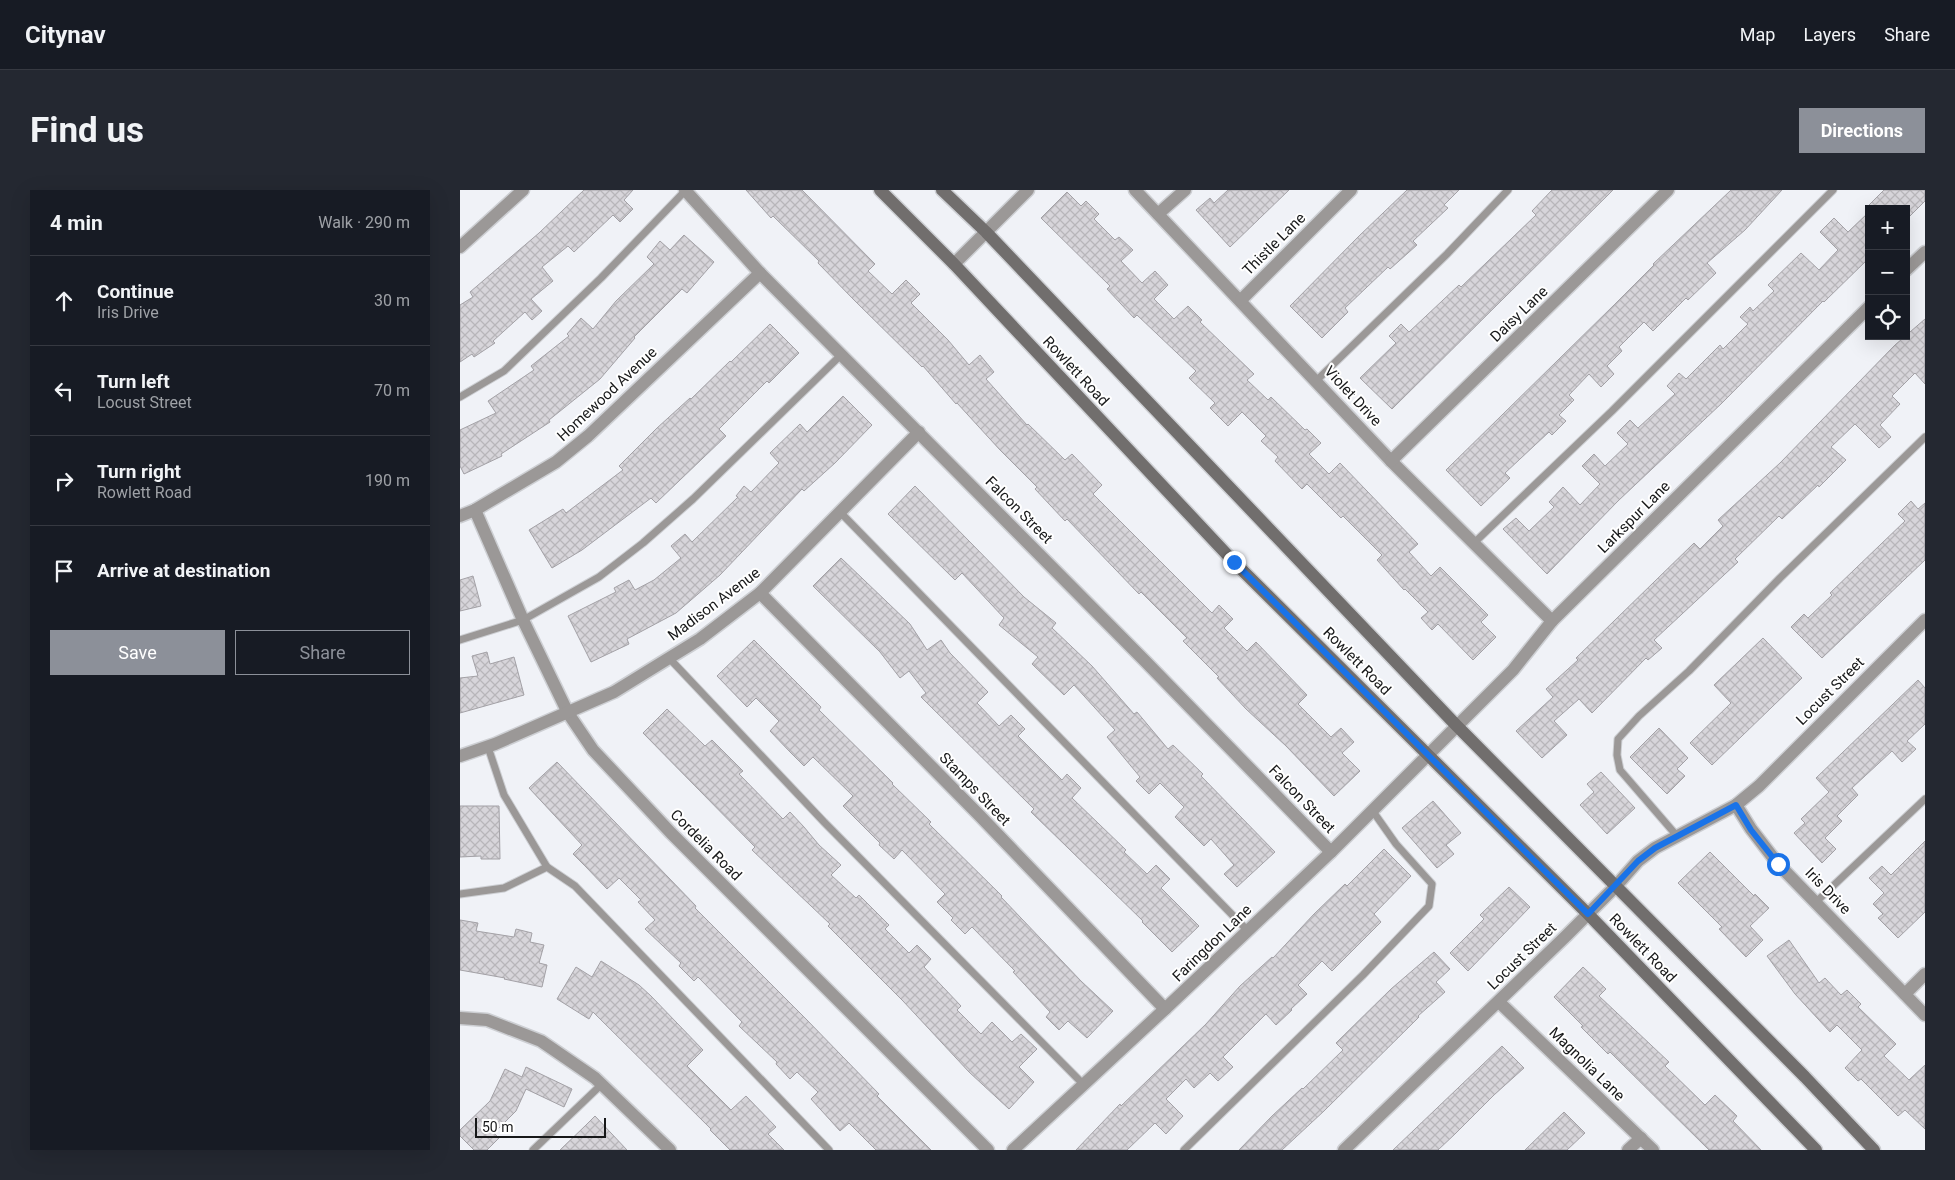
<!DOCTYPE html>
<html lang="en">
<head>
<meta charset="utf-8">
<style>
  :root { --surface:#171b24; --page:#242831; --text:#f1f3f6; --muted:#9ea1a6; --line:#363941; --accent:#8c9099 }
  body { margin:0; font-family:Roboto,sans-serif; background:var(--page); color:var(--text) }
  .controls { position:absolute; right:15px; top:15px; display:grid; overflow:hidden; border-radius:0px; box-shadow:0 5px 20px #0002 }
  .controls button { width:45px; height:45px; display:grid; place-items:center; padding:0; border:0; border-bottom:1px solid var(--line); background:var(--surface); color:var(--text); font:25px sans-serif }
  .scale { position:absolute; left:15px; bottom:12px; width:131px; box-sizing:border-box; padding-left:5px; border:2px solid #171819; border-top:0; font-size:14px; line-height:18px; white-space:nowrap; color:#171819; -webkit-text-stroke:4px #fff; paint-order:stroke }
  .stop { position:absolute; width:15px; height:15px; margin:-11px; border:4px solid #1a73e8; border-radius:50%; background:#fff }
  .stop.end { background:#1a73e8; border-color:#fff; box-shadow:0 1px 5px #0008 }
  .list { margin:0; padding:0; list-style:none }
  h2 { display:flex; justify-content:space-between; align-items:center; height:65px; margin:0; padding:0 20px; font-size:21px }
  h2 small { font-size:16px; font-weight:400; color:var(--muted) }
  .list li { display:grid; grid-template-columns:32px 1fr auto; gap:15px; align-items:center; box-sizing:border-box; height:90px; padding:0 20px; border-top:1px solid var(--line) }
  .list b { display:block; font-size:19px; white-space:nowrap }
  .list p { margin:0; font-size:16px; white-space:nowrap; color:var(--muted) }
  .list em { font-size:16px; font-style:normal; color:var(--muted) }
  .actions { display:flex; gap:10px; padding:15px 20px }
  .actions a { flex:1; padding:11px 0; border:1px solid var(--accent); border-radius:0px; text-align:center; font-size:18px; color:var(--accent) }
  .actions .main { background:var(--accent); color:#fff }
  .icon { flex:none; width:28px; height:28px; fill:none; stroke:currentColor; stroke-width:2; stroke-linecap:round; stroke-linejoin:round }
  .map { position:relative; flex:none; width:1465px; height:960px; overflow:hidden; border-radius:0px }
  header { display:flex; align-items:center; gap:30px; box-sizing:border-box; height:70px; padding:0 25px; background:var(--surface); border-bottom:1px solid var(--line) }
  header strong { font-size:24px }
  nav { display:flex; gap:28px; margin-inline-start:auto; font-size:18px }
  .intro { display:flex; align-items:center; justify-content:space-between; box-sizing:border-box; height:120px; padding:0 30px }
  h1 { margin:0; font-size:35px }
  .button { padding:12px 22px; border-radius:0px; background:var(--accent); color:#fff; font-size:18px; font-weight:700 }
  main { display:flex; gap:30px; padding:0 30px }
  aside { flex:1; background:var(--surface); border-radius:0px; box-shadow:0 5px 20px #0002 }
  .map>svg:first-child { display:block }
</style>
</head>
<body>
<header>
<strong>Citynav</strong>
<nav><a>Map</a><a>Layers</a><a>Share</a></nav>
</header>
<div class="intro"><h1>Find us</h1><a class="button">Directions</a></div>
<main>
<aside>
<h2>4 min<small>Walk · 290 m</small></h2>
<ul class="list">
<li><svg class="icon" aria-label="ahead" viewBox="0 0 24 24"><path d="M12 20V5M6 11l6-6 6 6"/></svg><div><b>Continue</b><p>Iris Drive</p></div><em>30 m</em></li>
<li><svg class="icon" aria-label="left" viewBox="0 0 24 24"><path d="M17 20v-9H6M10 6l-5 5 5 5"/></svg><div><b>Turn left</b><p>Locust Street</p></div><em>70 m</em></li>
<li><svg class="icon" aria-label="right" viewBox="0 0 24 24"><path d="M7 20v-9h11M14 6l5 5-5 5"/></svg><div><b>Turn right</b><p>Rowlett Road</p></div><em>190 m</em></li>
<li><svg class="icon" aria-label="arrive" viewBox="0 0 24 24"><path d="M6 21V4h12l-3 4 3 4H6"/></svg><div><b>Arrive at destination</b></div></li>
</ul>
<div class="actions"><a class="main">Save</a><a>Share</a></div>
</aside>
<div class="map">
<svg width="1465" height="960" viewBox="0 0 1465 960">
  <defs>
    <pattern id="building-cross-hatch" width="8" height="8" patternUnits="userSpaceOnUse" patternTransform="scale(1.25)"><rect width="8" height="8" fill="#d7d5da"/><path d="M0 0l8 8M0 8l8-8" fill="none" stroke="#b8b6ba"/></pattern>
  </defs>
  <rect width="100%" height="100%" fill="#f0f2f7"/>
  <g fill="url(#building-cross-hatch)" stroke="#a3a1a6">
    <polygon points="124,0 173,0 164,10 173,19 160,32 153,25 114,62 108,56 82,77 93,91 71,109 82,121 72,130 65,122 33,151 35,153 14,167 12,164 0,172 0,115 13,107 10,102 79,43"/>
    <polygon points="286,0 342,0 415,74 408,81 432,104 446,90 460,104 451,113 488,150 509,175 520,165 534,182 526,189 567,235 568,234 605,270 612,264 642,295 633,304 752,423 759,415 773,429 764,438 787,461 796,452 847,505 838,514 871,547 881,538 894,552 882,563 900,581 874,606 826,556 786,519 757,488 759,487 723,451 727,448 681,402 679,404 607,329 605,331 575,299 577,297 540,260 497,213 496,214 463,176 462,177 394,110 358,73 359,71 313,26 311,28"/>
    <polygon points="768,0 829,0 770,57 736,20 750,8 754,13"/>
    <polygon points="947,0 999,0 984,15 988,18 953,51 957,55 930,79 928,77 885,118 888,122 862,148 830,116 899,46"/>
    <polygon points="1092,0 1153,0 932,219 900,188 936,153 929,146 941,134 949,142 999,95 1001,97 1076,25 1072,21"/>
    <polygon points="1271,0 1322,0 1285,40 1247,73 1256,83 1228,110 1226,108 1193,141 1184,132 1159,157 1162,161 1147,176 1154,184 1141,197 1129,184 1109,205 1114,210 1099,225 1106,231 1092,245 1089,242 1045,283 1050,288 1021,316 986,280 1154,115 1194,75 1193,74"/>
    <polygon points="1424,0 1465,0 1465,11 1446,30 1446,19 1405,19"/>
    <polygon points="607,2 621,16 626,11 639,24 634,29 655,50 659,47 673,60 661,71 682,93 695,81 708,95 694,109 714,129 728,116 742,130 740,132 794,184 787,190 808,210 811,207 845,240 847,239 861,253 849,264 869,284 880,273 958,354 949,362 971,386 980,377 1028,425 1021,432 1036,447 1013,470 978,434 972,440 961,428 968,422 945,399 944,400 917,370 922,365 883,326 881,328 847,294 842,299 815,271 818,267 801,251 806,246 782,222 768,236 750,218 755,213 729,188 736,181 677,125 674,128 647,99 650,96 581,28"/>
    <polygon points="1409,22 1409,68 1364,112 1363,111 1262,213 1158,311 1087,384 1043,339 1056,328 1069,341 1094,317 1089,312 1103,297 1120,315 1140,294 1122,276 1134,264 1145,276 1168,254 1157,243 1170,230 1178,238 1215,204 1207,196 1219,183 1226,189 1260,155 1263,159 1288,134 1280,127 1290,117 1293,121 1314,101 1308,95 1341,63 1359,80 1378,60 1360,42 1374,28 1388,42"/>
    <polygon points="224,45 254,72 227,103 222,99 174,147 175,148 140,189 89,230 90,232 41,264 42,266 4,284 0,276 0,240 36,223 28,211 74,180 71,176 109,146 107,144 121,128 133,139 156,111 194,74 187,67 200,51 210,60"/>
    <polygon points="1465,129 1465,194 1455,183 1432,206 1440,214 1420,235 1431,247 1419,258 1395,234 1371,257 1386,270 1359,297 1358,295 1322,329 1319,326 1275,369 1278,372 1194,450 1202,458 1188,470 1186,468 1132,523 1119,509 1094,531 1107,545 1082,568 1056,541 1093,507 1086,499 1118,470 1116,468 1234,353 1240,359 1263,336 1258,330 1320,273 1435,155"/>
    <polygon points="310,134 339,163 309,193 307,191 259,239 266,246 196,313 191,308 122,360 92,378 69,340 103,319 106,323 163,280 159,276 197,238 230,208 231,209 270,171 271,172"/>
    <polygon points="383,206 412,235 375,273 344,301 342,299 260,385 216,423 167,449 169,454 131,472 108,426 156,402 154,398 169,390 175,400 194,390 221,368 211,356 225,344 232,352 278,307 276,306 284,296 291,302 319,273 310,263 340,234 347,242"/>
    <polygon points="455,296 564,407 596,433 592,438 632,476 674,524 677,522 708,559 713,555 743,584 741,586 815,662 777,697 764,684 774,675 751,649 744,656 715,627 724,617 700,593 689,604 676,591 680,587 647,547 655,540 614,495 604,505 572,474 578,467 539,435 544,428 502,383 495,390 428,324"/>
    <polygon points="1451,311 1458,319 1465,313 1465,370 1362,468 1331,437 1344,424 1348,428 1372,405 1370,403 1445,331 1438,324"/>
    <polygon points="381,368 450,434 467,460 481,450 490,463 528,502 517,513 539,536 551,525 565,539 558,546 602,590 607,584 621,598 612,608 666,660 664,662 687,684 696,675 710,689 701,698 739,736 712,762 682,732 683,731 571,622 574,619 461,507 466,503 449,481 440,488 420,462 353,396"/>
    <polygon points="13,386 21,416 0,421 0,390"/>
    <polygon points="1303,448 1342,488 1252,575 1230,553 1271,513 1254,495"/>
    <polygon points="294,450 361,517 359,520 433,593 432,594 471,632 469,634 542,706 541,707 621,791 653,821 627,848 608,831 599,840 586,827 590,822 553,782 555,781 512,737 505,744 491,730 493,728 477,712 485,704 442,660 434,669 419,655 420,653 383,616 393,606 353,567 344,576 330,562 310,541 319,531 296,508 287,517 257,486"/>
    <polygon points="27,462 30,474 54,467 64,505 0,523 0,488 18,486 12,466"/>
    <polygon points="1458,490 1465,498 1465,534 1447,551 1456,559 1442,572 1432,561 1392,598 1398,605 1377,626 1382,631 1365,648 1376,659 1362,673 1334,643 1345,633 1341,629 1369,602 1356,588"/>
    <polygon points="207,519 245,556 252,550 283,581 279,584 323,629 330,622 344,637 359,655 381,675 371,685 396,708 399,705 429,735 425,739 449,763 457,755 471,769 464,777 501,816 497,820 521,844 532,832 552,852 561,844 577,859 559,877 574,892 549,919 509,882 443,811 368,736 370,734 292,660 295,657 183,543"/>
    <polygon points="1199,538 1228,568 1217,579 1225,586 1207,604 1170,567"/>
    <polygon points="97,572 236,716 235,718 346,829 419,904 417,906 471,960 416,960 389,933 380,941 351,909 358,902 337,882 330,889 316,874 317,872 279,836 282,832 238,787 234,791 219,776 221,773 185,739 195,730 178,712 181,710 159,688 147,699 126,677 113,664 122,655 69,598"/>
    <polygon points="1141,582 1175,618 1147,644 1120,615 1134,602 1127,594"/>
    <polygon points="973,611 1001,643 986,655 994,664 977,678 942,638"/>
    <polygon points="0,616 39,616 40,669 21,669 21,666 0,667"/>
    <polygon points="1465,651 1465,722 1438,748 1418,728 1423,724 1413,714 1424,703 1409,688 1422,676 1431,685"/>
    <polygon points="924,659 951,686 914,724 921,732 872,781 862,771 838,795 847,804 831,819 832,820 816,835 806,824 763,867 773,877 758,891 750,883 734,898 726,889 706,909 723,926 706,944 695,933 667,960 616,960 660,914 661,916 746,834 780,796 812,767 813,768 854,724 885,694 887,696"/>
    <polygon points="1250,662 1294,706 1295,704 1309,718 1290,736 1303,750 1286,767 1259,739 1262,737 1218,693"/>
    <polygon points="1049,697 1070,717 1008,781 990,763 1024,729 1020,725"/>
    <polygon points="0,730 18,733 16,741 54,747 56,739 72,743 70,752 84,755 79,773 87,775 82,797 44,789 45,788 0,780"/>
    <polygon points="1329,750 1359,793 1365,788 1381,805 1387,800 1401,814 1398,817 1436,854 1424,866 1449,890 1465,875 1465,939 1445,920 1438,926 1401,889 1398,891 1385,878 1402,860 1377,835 1370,842 1335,804 1307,766"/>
    <polygon points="974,762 990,779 976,792 985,802 958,826 959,827 864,921 822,960 779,960 812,926 842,898 843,899 883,860 876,853 931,799"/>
    <polygon points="141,771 179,795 191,806 243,860 227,876 271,920 286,906 316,937 308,944 324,960 270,960 250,940 251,939 133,822 129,829 97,809 116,777 132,787"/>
    <polygon points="1123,777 1146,799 1139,806 1209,872 1205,876 1245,915 1255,905 1277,926 1273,931 1301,960 1249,960 1150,862 1148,864 1121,837 1123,836 1094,807"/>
    <polygon points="1042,856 1064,878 1034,905 995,944 978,960 933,960"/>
    <polygon points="66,877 112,899 104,917 66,899 56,921 34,943 39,948 27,960 14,960 0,946 0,940 30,911 45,879 62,887"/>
    <polygon points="1104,922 1125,943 1107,960 1065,960"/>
    <polygon points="135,926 167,960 100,960 126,935"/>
  </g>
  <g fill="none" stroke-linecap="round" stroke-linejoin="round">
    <g stroke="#cdcfd3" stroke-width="9">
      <g id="service">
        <polyline points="856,191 987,64 1048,0"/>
        <polyline points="0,207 44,181 141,88 225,1"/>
        <polyline points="380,322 788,741"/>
        <polyline points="1014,353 1152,221 1373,0"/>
        <polyline points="0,450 63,430 139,387 183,353 233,309 382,164"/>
        <polyline points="209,468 364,632 624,895"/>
        <polyline points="28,557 44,605 87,677 115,696 369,960"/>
        <polyline points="1217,646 1160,580 1157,565 1158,549 1179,526 1229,481 1320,388 1465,247"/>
        <polyline points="0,704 44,698 87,677"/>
        <polyline points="1356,712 1465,609"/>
        <polyline points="73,960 142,894"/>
        <polyline points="724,960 903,785 969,716 972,694 936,654 912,620"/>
      </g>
    </g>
    <g stroke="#cdcfd3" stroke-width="15">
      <g id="minor">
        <polyline points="225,0 300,83 685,471 871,662"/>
        <polyline points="675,0 931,271 1092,431"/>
        <polyline points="698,24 725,0"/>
        <polyline points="0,57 63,0"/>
        <polyline points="494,74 568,0"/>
        <polyline points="1446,80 1465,62"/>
        <polyline points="781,110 891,0"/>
        <polyline points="931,271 1208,0"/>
        <polyline points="15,320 63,430 108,523 133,560 211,643 528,960"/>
        <polyline points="0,326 15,320 96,272 128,246 300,83"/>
        <polyline points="300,403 520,626 705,819"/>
        <polyline points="0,566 35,554 154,502 240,449 300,403 459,242"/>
        <polyline points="1276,615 1291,639 1318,674 1465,825"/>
        <polyline points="1445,804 1465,784"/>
        <polyline points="1039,812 1193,960"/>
        <polyline points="0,828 27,830 81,851 135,888 210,960"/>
        <polyline points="553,960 705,819 871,662 1053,480 1092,431 1409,117"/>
        <polyline points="884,960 1106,746 1156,696 1178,671 1195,658 1276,615 1299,596 1465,430"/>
        <polyline points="1168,960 1181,948"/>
      </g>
    </g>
    <g stroke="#cdcfd3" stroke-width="15">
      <g id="secondary">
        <polyline points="420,0 494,74 774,372 1128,724 1356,960"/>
        <polyline points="482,0 526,42 996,535 1345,887 1414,960"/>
      </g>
    </g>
    <use href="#service" stroke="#9b9897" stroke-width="7"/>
    <use href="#minor" stroke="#9b9897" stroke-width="12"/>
    <use href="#secondary" stroke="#716e6d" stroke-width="12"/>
  </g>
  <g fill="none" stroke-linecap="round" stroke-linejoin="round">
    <polyline stroke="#1a73e8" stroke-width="6" points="774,372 1128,724 1178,671 1195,658 1276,615 1291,640 1318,674"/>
  </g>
  <g text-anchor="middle" stroke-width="4" stroke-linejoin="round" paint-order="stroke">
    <g font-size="15" fill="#171819" stroke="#fff">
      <text transform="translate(814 54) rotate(-45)" y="5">Thistle Lane</text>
      <text transform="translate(1059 124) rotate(-44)" y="5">Daisy Lane</text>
      <text transform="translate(616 181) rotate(47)" y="5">Rowlett Road</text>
      <text transform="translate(147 204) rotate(-43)" y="5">Homewood Avenue</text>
      <text transform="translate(893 206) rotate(47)" y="5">Violet Drive</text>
      <text transform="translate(559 320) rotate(45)" y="5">Falcon Street</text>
      <text transform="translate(1174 327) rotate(-45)" y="5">Larkspur Lane</text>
      <text transform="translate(254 414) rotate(-37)" y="5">Madison Avenue</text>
      <text transform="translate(897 471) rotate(45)" y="5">Rowlett Road</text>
      <text transform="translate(1370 501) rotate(-45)" y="5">Locust Street</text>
      <text transform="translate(515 599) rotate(46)" y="5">Stamps Street</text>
      <text transform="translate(842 609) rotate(46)" y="5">Falcon Street</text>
      <text transform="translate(246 655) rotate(45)" y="5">Cordelia Road</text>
      <text transform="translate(1368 701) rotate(46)" y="5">Iris Drive</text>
      <text transform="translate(752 753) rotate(-44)" y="5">Faringdon Lane</text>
      <text transform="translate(1183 758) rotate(46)" y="5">Rowlett Road</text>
      <text transform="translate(1062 766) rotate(-44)" y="5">Locust Street</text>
      <text transform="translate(1127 874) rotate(44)" y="5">Magnolia Lane</text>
    </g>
  </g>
</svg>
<div class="controls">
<button>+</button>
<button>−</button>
<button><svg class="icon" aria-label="locate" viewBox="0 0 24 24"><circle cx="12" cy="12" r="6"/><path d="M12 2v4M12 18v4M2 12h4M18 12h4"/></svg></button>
</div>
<div class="scale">50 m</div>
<div class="stop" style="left:1318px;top:674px"></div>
<div class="stop end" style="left:774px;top:372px"></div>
</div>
</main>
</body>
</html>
